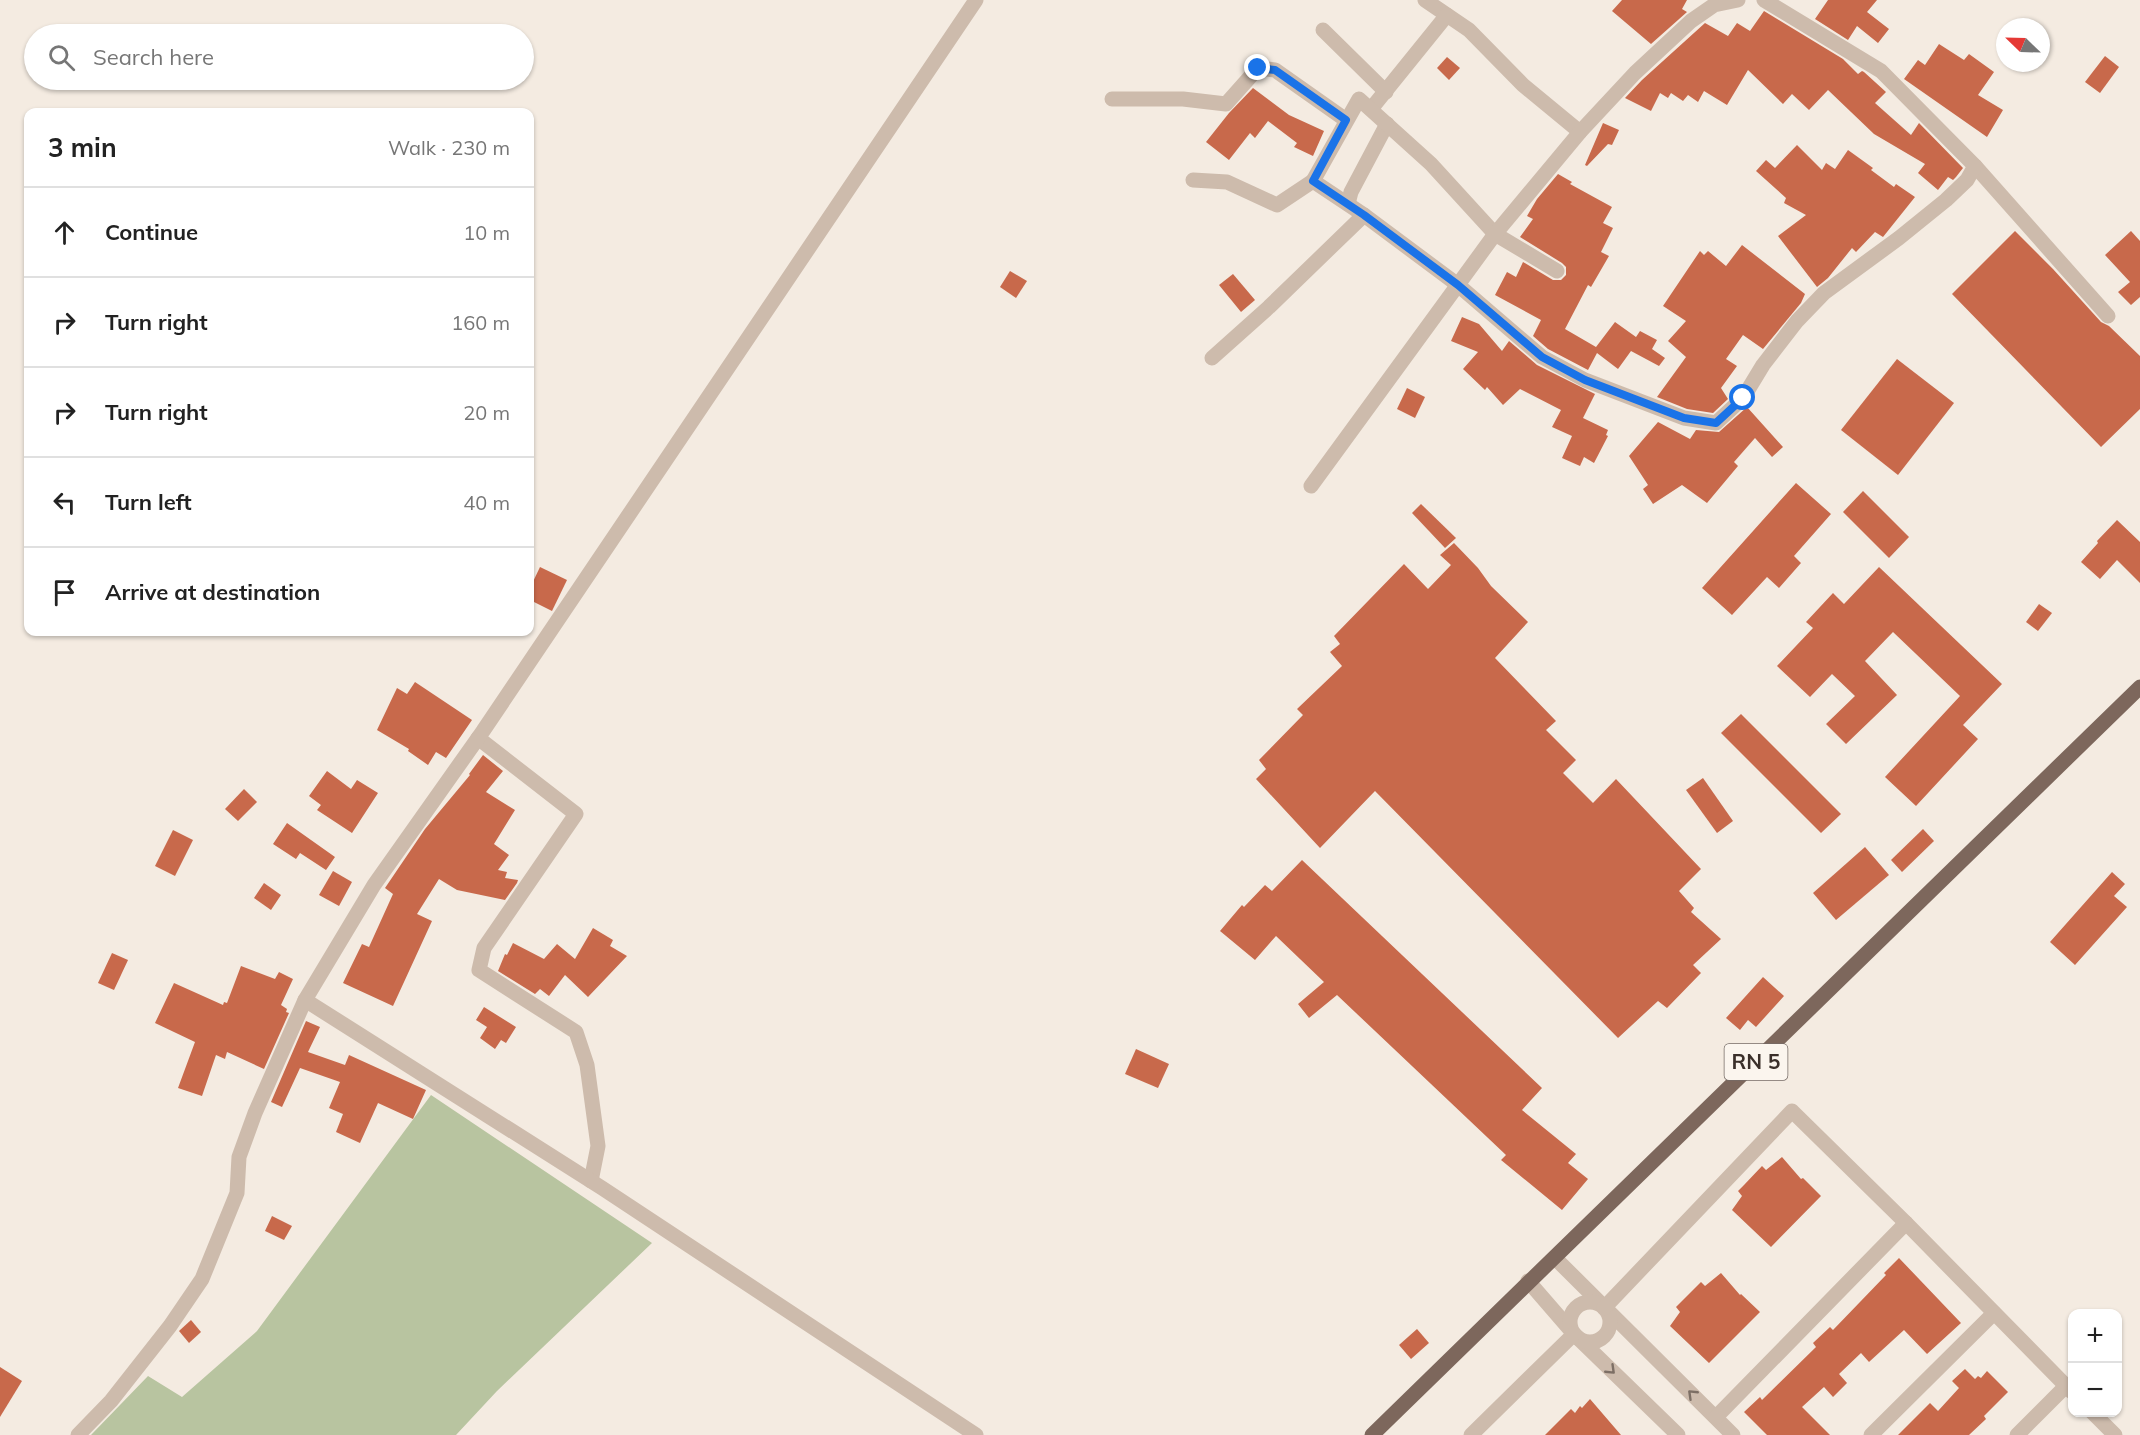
<!DOCTYPE html>
<html lang="en">
<head>
<meta charset="utf-8">
<style>
  :root { --surface:#fff; --page:#f6f6f6; --text:#222; --muted:#767676; --line:#e0e0e0 }
  body { margin:0; font-family:Mulish,sans-serif; background:var(--page); color:var(--text) }
  .controls { position:absolute; right:18px; bottom:18px; display:grid; overflow:hidden; border-radius:12px; box-shadow:0 2px 4px #0004 }
  .controls button { width:54px; height:54px; display:grid; place-items:center; padding:0; border:0; border-bottom:2px solid var(--line); background:var(--surface); color:var(--text); font:30px sans-serif }
  .compass { position:absolute; left:1996px; top:18px; width:54px; height:54px; border-radius:50%; background:var(--surface); box-shadow:0 2px 4px #0004; rotate:293deg }
  .stop { position:absolute; width:18px; height:18px; margin:-14px; border:4px solid #1a73e8; border-radius:50%; background:#fff }
  .stop.end { background:#1a73e8; border-color:#fff; box-shadow:0 2px 6px #0008 }
  .list { margin:0; padding:0; list-style:none }
  h2 { display:flex; justify-content:space-between; align-items:center; height:78px; margin:0; padding:0 24px; font-size:26px }
  h2 small { font-size:20px; font-weight:400; color:var(--muted) }
  .list li { display:grid; grid-template-columns:39px 1fr auto; gap:18px; align-items:center; box-sizing:border-box; height:90px; padding:0 24px; border-top:2px solid var(--line) }
  .list b { display:block; font-size:22px; white-space:nowrap }
  .list em { font-size:20px; font-style:normal; color:var(--muted) }
  .icon { flex:none; width:33px; height:33px; fill:none; stroke:currentColor; stroke-width:2; stroke-linecap:round; stroke-linejoin:round }
  .map { position:relative; flex:none; width:2140px; height:1435px; overflow:hidden }
  .search { position:absolute; background:var(--surface); box-shadow:0 2px 4px #0004; left:24px; top:24px; width:510px; height:66px; display:flex; align-items:center; gap:15px; box-sizing:border-box; padding:0 21px; border-radius:33px; color:var(--muted); font-size:22px }
  .panel { position:absolute; background:var(--surface); box-shadow:0 2px 4px #0004; left:24px; top:108px; width:510px; height:528px; border-radius:12px }
  .map>svg:first-child { display:block }
</style>
</head>
<body>
<div class="map">
<svg width="2140" height="1435" viewBox="0 0 2140 1435">
  <rect width="100%" height="100%" fill="#f4ebe1"/>
  <polygon fill="#b8c4a0" points="431,1095 652,1243 497,1391 456,1435 91,1435 148,1376 182,1397 257,1331"/>
  <g fill="#c8694b">
    <polygon points="1622,0 1687,0 1682,9 1687,12 1651,44 1612,11"/>
    <polygon points="1828,0 1877,0 1867,12 1889,29 1878,43 1857,26 1848,40 1815,19"/>
    <polygon points="1764,11 1843,59 1858,74 1862,71 1864,72 1886,92 1875,103 1911,135 1919,123 1963,168 1956,177 1953,180 1948,177 1938,190 1918,173 1925,164 1874,134 1828,90 1809,110 1792,94 1783,104 1748,70 1727,105 1704,91 1698,102 1688,95 1683,101 1671,93 1668,98 1660,93 1651,111 1625,98 1642,80 1705,23 1728,36 1737,23 1750,31"/>
    <polygon points="1939,44 1964,60 1969,54 1994,72 1978,95 2003,110 1987,137 1904,79 1918,60 1925,65"/>
    <polygon points="2105,56 2119,67 2100,93 2085,82"/>
    <polygon points="1447,57 1460,68 1449,80 1437,68"/>
    <polygon points="1253,88 1289,115 1324,131 1313,156 1294,147 1297,143 1268,121 1255,138 1250,133 1229,160 1206,142 1229,113"/>
    <polygon points="1603,123 1619,130 1612,145 1608,144 1587,166 1585,165"/>
    <polygon points="1797,145 1822,170 1826,163 1835,169 1848,150 1873,168 1871,170 1894,187 1896,184 1915,197 1883,237 1875,232 1856,252 1852,248 1828,278 1817,287 1778,236 1806,215 1784,203 1786,198 1756,171 1766,160 1775,168"/>
    <polygon points="1558,174 1572,182 1570,184 1612,207 1603,223 1613,228 1601,252 1609,256 1591,287 1588,285 1565,329 1596,347 1615,322 1636,337 1640,331 1657,340 1652,349 1665,358 1659,366 1631,351 1618,369 1597,353 1588,370 1548,349 1533,336 1541,320 1495,295 1507,272 1516,277 1523,262 1553,280 1561,280 1566,275 1566,267 1562,263 1520,237 1533,219 1527,216 1537,199"/>
    <polygon points="2015,231 2053,269 2101,322 2109,326 2140,356 2140,409 2101,447 1952,294"/>
    <polygon points="2131,231 2140,241 2140,297 2131,305 2118,292 2130,282 2105,255"/>
    <polygon points="1742,245 1805,294 1801,303 1763,349 1743,335 1726,359 1737,366 1721,388 1728,399 1713,413 1687,409 1657,397 1686,357 1668,341 1686,321 1663,306 1700,251 1704,255 1708,251 1726,266"/>
    <polygon points="1010,271 1027,281 1016,298 1000,287"/>
    <polygon points="1233,274 1255,300 1241,312 1219,285"/>
    <polygon points="1462,317 1479,324 1502,351 1509,341 1537,365 1595,394 1583,418 1608,430 1606,435 1608,436 1594,463 1584,457 1580,466 1562,458 1572,436 1552,427 1561,410 1520,389 1503,405 1487,387 1485,390 1463,369 1478,352 1451,341"/>
    <polygon points="1897,359 1954,403 1898,475 1841,430"/>
    <polygon points="1407,388 1425,397 1415,418 1397,409"/>
    <polygon points="1747,407 1783,447 1772,457 1755,438 1734,462 1738,466 1707,503 1682,485 1653,504 1643,489 1648,485 1629,456 1658,422 1690,439 1696,430 1719,432"/>
    <polygon points="1796,483 1831,514 1794,556 1801,563 1779,588 1767,577 1732,615 1702,588"/>
    <polygon points="1863,491 1909,537 1889,558 1843,512"/>
    <polygon points="1421,504 1456,538 1445,548 1412,513"/>
    <polygon points="2117,520 2140,542 2140,583 2117,560 2100,579 2081,562 2098,543 2097,541"/>
    <polygon points="1454,543 1478,568 1491,586 1528,622 1495,658 1556,721 1546,730 1576,760 1563,773 1593,803 1616,779 1701,869 1679,891 1694,908 1691,912 1721,939 1693,965 1701,973 1667,1008 1658,1001 1618,1038 1375,791 1320,848 1256,779 1266,769 1259,760 1303,715 1297,709 1342,666 1330,652 1340,644 1334,636 1404,564 1428,589 1451,565 1440,555"/>
    <polygon points="540,567 567,580 552,611 530,600 530,588"/>
    <polygon points="1879,567 2002,684 1963,725 1978,739 1916,806 1885,777 1960,696 1893,632 1865,661 1897,695 1846,744 1826,724 1855,696 1832,674 1810,697 1777,666 1813,628 1806,622 1833,593 1844,604"/>
    <polygon points="2039,604 2052,613 2038,631 2026,622"/>
    <polygon points="415,682 472,720 446,758 436,752 428,765 408,751 409,749 377,730 397,688 407,694"/>
    <polygon points="1741,714 1841,814 1821,833 1721,733"/>
    <polygon points="483,755 503,771 486,792 515,810 494,844 509,855 498,870 507,872 505,878 518,880 517,883 505,900 457,890 439,879 417,914 432,921 393,1006 343,983 362,944 369,947 393,894 385,888 425,829 470,775 469,774"/>
    <polygon points="327,771 351,789 357,780 378,793 352,833 317,810 321,805 309,796"/>
    <polygon points="1703,778 1733,821 1717,833 1686,790"/>
    <polygon points="244,789 257,802 238,821 225,809"/>
    <polygon points="287,823 335,857 326,870 300,853 296,859 273,844"/>
    <polygon points="1923,829 1934,841 1902,872 1891,860"/>
    <polygon points="173,830 193,840 175,876 155,866"/>
    <polygon points="1865,847 1889,875 1836,920 1813,893"/>
    <polygon points="1302,860 1542,1088 1522,1110 1576,1154 1568,1163 1588,1179 1562,1210 1501,1160 1506,1155 1337,995 1309,1018 1298,1004 1324,982 1276,936 1255,960 1220,931 1242,905 1244,907 1265,885 1272,891"/>
    <polygon points="333,871 352,882 339,906 319,895"/>
    <polygon points="2112,872 2125,884 2114,896 2127,907 2075,965 2050,942"/>
    <polygon points="264,883 281,895 271,910 254,898"/>
    <polygon points="593,928 613,940 610,946 627,956 588,997 565,975 549,996 540,989 535,994 498,971 505,954 507,955 513,943 544,959 557,944 575,959"/>
    <polygon points="112,953 128,960 114,990 98,983"/>
    <polygon points="241,966 275,979 279,972 293,979 281,1005 287,1009 286,1012 289,1013 264,1069 227,1052 225,1059 216,1055 202,1096 178,1088 195,1042 155,1023 174,983 223,1005 224,1002 227,1003"/>
    <polygon points="1763,977 1784,996 1756,1027 1748,1020 1740,1030 1726,1018"/>
    <polygon points="484,1007 516,1027 506,1043 501,1040 495,1049 480,1038 487,1027 476,1020"/>
    <polygon points="306,1021 320,1027 308,1052 345,1065 349,1055 426,1090 413,1119 378,1103 360,1143 336,1132 343,1114 329,1108 340,1082 300,1068 282,1107 271,1102"/>
    <polygon points="1136,1049 1169,1064 1158,1088 1125,1074"/>
    <polygon points="1782,1157 1801,1179 1803,1178 1821,1196 1771,1247 1732,1210 1742,1196 1738,1191 1744,1185 1762,1166 1766,1170"/>
    <polygon points="272,1216 292,1226 284,1240 265,1231"/>
    <polygon points="1899,1258 1961,1323 1927,1354 1904,1330 1869,1362 1861,1353 1839,1374 1847,1383 1833,1397 1824,1387 1802,1407 1830,1435 1767,1435 1744,1412 1760,1397 1762,1400 1816,1347 1813,1343 1830,1327 1833,1330 1886,1275 1884,1273"/>
    <polygon points="1721,1273 1740,1295 1741,1294 1760,1312 1709,1363 1670,1326 1680,1312 1676,1307 1701,1282 1705,1286"/>
    <polygon points="191,1320 201,1332 189,1343 179,1331"/>
    <polygon points="1417,1329 1429,1343 1411,1359 1399,1345"/>
    <polygon points="0,1367 22,1381 0,1417"/>
    <polygon points="1965,1369 1975,1379 1978,1376 1981,1378 1987,1371 2008,1392 1984,1416 1986,1419 1969,1435 1898,1435 1930,1403 1938,1411 1959,1388 1952,1381"/>
    <polygon points="1590,1399 1621,1435 1545,1435 1571,1409 1575,1413 1580,1406 1582,1408"/>
  </g>
  <g fill="none" stroke-linecap="round" stroke-linejoin="round">
    <g stroke="#cdbbac" stroke-width="15">
      <polyline points="1425,0 1469,30 1523,85 1580,132"/>
      <polyline points="1323,30 1386,92"/>
      <polyline points="1112,99 1183,99 1226,104 1258,68 1275,70 1346,120"/>
      <polyline points="1371,109 1447,15"/>
      <polyline points="1975,166 2108,316"/>
      <polyline points="1193,180 1227,182 1277,205 1313,181"/>
      <polyline points="1348,204 1351,192 1387,124"/>
      <polyline points="1557,271 1495,234 1431,164 1359,99 1313,181 1364,215 1458,285 1542,357 1585,380 1684,418 1716,423 1743,398 1763,365 1797,321 1824,293 1899,238 1946,200 1967,180 1975,166 1881,71 1764,0"/>
      <polyline points="1212,358 1269,307 1364,215"/>
      <polyline points="1311,486 1495,234 1580,132 1635,73 1691,21 1714,5 1738,0"/>
      <polyline points="478,738 576,814 484,948 479,970 576,1032 587,1065 598,1146 591,1181"/>
      <polyline points="305,1000 602,1188 976,1435"/>
      <polyline points="1555,1258 1733,1435"/>
      <polyline points="1528,1281 1574,1334 1678,1435"/>
      <circle cx="1590" cy="1322" r="20"/>
      <polyline points="1604,1308 1792,1111 1906,1223 2072,1392"/>
      <polyline points="2092,1412 2115,1435"/>
      <polyline points="1716,1417 1906,1223"/>
      <polyline points="78,1435 111,1401 170,1326 202,1279 237,1193 239,1157 255,1113 305,1000 374,885 483,731 976,0"/>
      <polyline points="1471,1435 1574,1334"/>
      <polyline points="1871,1435 1994,1313"/>
      <polyline points="2017,1435 2066,1386"/>
    </g>
    <polyline stroke="#7d675c" stroke-width="15" points="1372,1435 2140,687"/>
  </g>
  <defs><path id="oneway-chevron" d="M-2-3.5L2.5 0L-2 3.5" fill="none" stroke-width="1.6" stroke-linecap="round" stroke-linejoin="round" transform="scale(1.5)"/></defs>
  <g stroke="#7d6f65">
    <use href="#oneway-chevron" transform="translate(1611 1370) rotate(44)"/>
    <use href="#oneway-chevron" transform="translate(1692 1394) rotate(-136)"/>
  </g>
  <g fill="none" stroke-linecap="round" stroke-linejoin="round">
    <polyline stroke="#1a73e8" stroke-width="8" points="1258,68 1275,70 1346,120 1313,181 1364,215 1458,285 1542,357 1585,380 1684,418 1716,423 1743,398"/>
  </g>
  <g text-anchor="middle" stroke-width="5" stroke-linejoin="round" paint-order="stroke">
    <rect fill="#fbf5ee" stroke="#756b66" stroke-width="1.5" x="1724.5" y="1044" width="63" height="36" rx="4.5"/>
    <g font-size="21" font-weight="bold" fill="#3b302b">
      <text x="1756" y="1069">RN 5</text>
    </g>
  </g>
</svg>
<div class="controls">
<button>+</button>
<button>−</button>
</div>
<svg class="compass" viewBox="-18 -18 36 36"><path d="M0-13l5 13h-10z" fill="#e53935"/><path d="M0 13l5-13h-10z" fill="#767676"/></svg>
<div class="stop" style="left:1743px;top:398px"></div>
<div class="stop end" style="left:1258px;top:68px"></div>
<div class="search"><svg class="icon" aria-label="search" viewBox="0 0 24 24"><circle cx="10" cy="10" r="6"/><path d="M15 15l6 6"/></svg>Search here</div>
<section class="panel">
<h2>3 min<small>Walk · 230 m</small></h2>
<ul class="list">
<li><svg class="icon" aria-label="ahead" viewBox="0 0 24 24"><path d="M12 20V5M6 11l6-6 6 6"/></svg><div><b>Continue</b></div><em>10 m</em></li>
<li><svg class="icon" aria-label="right" viewBox="0 0 24 24"><path d="M7 20v-9h11M14 6l5 5-5 5"/></svg><div><b>Turn right</b></div><em>160 m</em></li>
<li><svg class="icon" aria-label="right" viewBox="0 0 24 24"><path d="M7 20v-9h11M14 6l5 5-5 5"/></svg><div><b>Turn right</b></div><em>20 m</em></li>
<li><svg class="icon" aria-label="left" viewBox="0 0 24 24"><path d="M17 20v-9H6M10 6l-5 5 5 5"/></svg><div><b>Turn left</b></div><em>40 m</em></li>
<li><svg class="icon" aria-label="arrive" viewBox="0 0 24 24"><path d="M6 21V4h12l-3 4 3 4H6"/></svg><div><b>Arrive at destination</b></div></li>
</ul>
</section>
</div>
</body>
</html>
